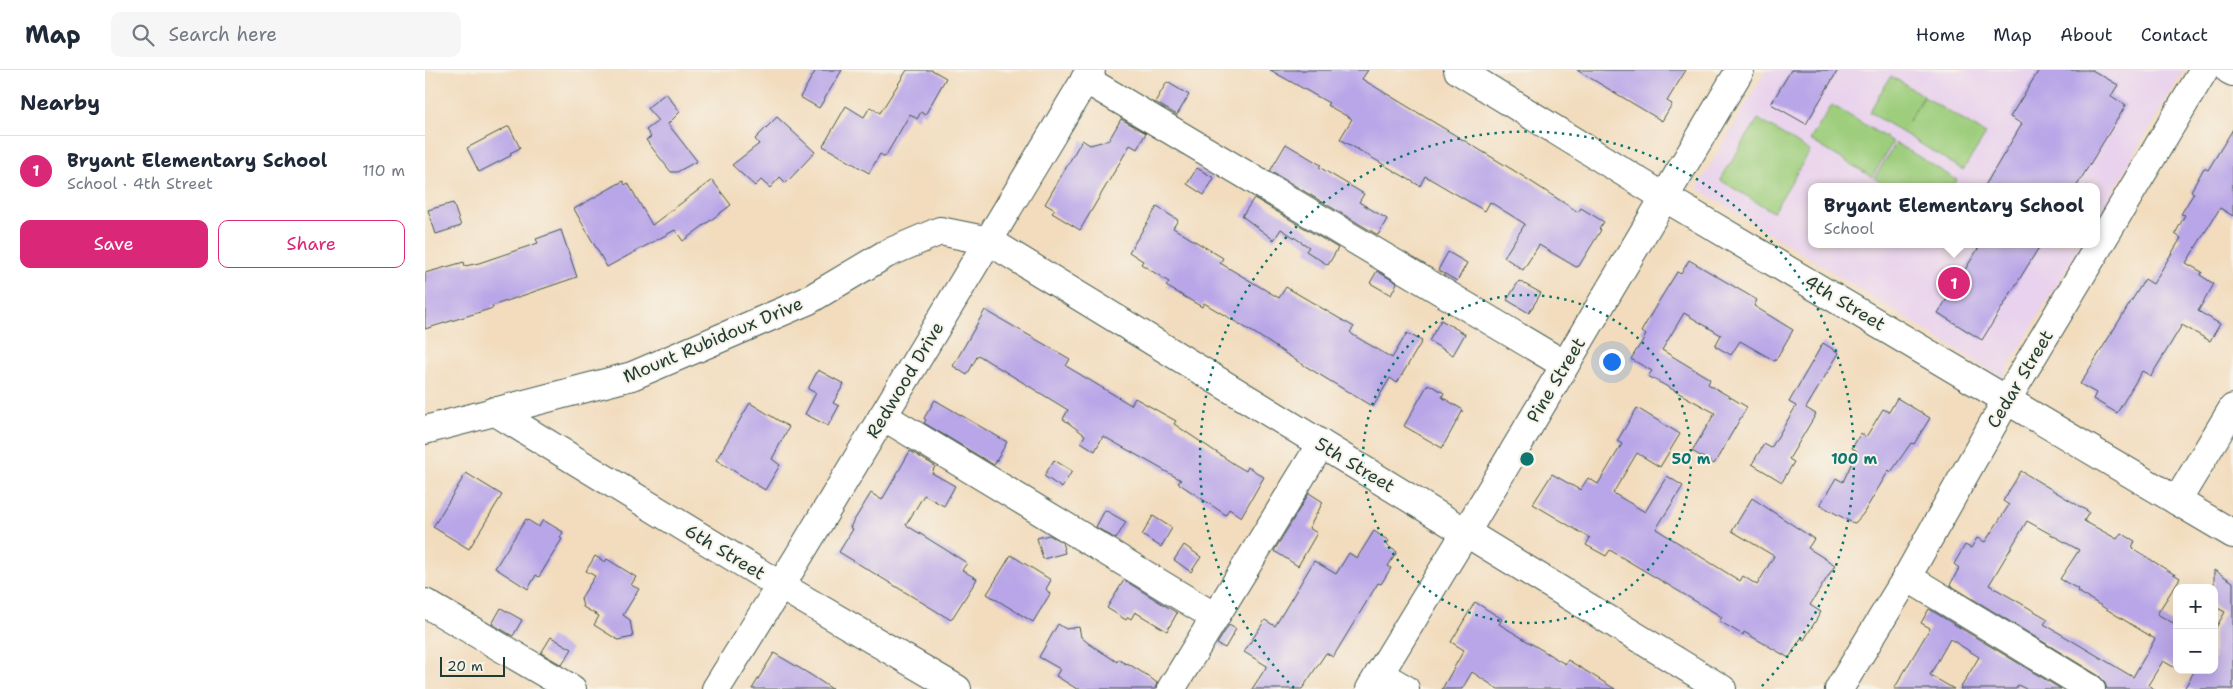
<!DOCTYPE html>
<html lang="en">
<head>
<meta charset="utf-8">
<style>
  :root { --surface:#fff; --page:#f6f6f7; --text:#1f2937; --muted:#747a83; --line:#e0e1e3; --accent:#db2777 }
  body { margin:0; font-family:"Shantell Sans",sans-serif; background:var(--page); color:var(--text) }
  .controls { position:absolute; right:15px; bottom:15px; display:grid; overflow:hidden; border-radius:10px; box-shadow:0 5px 20px #0002 }
  .controls button { width:45px; height:45px; display:grid; place-items:center; padding:0; border:0; border-bottom:1px solid var(--line); background:var(--surface); color:var(--text); font:25px sans-serif }
  .scale { position:absolute; left:15px; bottom:12px; width:65px; box-sizing:border-box; padding-left:5px; border:2px solid #1f3d34; border-top:0; font-size:14px; line-height:18px; white-space:nowrap; color:#1f3d34; -webkit-text-stroke:4px #f7f3e8; paint-order:stroke }
  .you { position:absolute; left:1186px; top:291px; width:18px; height:18px; margin:-12px; border:4px solid #fff; border-radius:50%; background:#1a73e8; box-shadow:0 0 0 8px #1a73e833 }
  .badge { display:grid; place-items:center; width:32px; height:32px; border-radius:50%; background:var(--accent); color:#fff; font-size:16px; font-weight:700 }
  .pin { position:absolute; translate:-50% -50%; border:2px solid #fff; box-shadow:0 1px 5px #0006 }
  .popup { position:absolute; left:1383px; top:113px; width:292px; height:65px; box-sizing:border-box; display:grid; place-content:center; border-radius:10px; background:var(--surface); filter:drop-shadow(0 1px 4px #0005); font-size:16px; white-space:nowrap; color:var(--muted) }
  .popup b { font-size:19px; color:var(--text) }
  .popup::after { content:''; position:absolute; left:50%; top:100%; margin-left:-10px; border:10px solid transparent; border-top-color:var(--surface) }
  .list { margin:0; padding:0; list-style:none }
  h2 { display:flex; justify-content:space-between; align-items:center; height:65px; margin:0; padding:0 20px; font-size:21px }
  h2 small { font-size:16px; font-weight:400; color:var(--muted) }
  .list li { display:grid; grid-template-columns:32px 1fr auto; gap:15px; align-items:center; box-sizing:border-box; height:70px; padding:0 20px; border-top:1px solid var(--line) }
  .list b { display:block; font-size:19px; white-space:nowrap }
  .list p { margin:0; font-size:16px; white-space:nowrap; color:var(--muted) }
  .list em { font-size:16px; font-style:normal; color:var(--muted) }
  .actions { display:flex; gap:10px; padding:15px 20px }
  .actions a { flex:1; padding:11px 0; border:1px solid var(--accent); border-radius:10px; text-align:center; font-size:18px; color:var(--accent) }
  .actions .main { background:var(--accent); color:#fff }
  .icon { flex:none; width:28px; height:28px; fill:none; stroke:currentColor; stroke-width:2; stroke-linecap:round; stroke-linejoin:round }
  .map { position:relative; flex:none; width:1808px; height:619px; overflow:hidden }
  header { display:flex; align-items:center; gap:30px; box-sizing:border-box; height:70px; padding:0 25px; background:var(--surface); border-bottom:1px solid var(--line) }
  header strong { font-size:24px }
  nav { display:flex; gap:28px; margin-inline-start:auto; font-size:18px }
  .search { width:350px; height:45px; background:var(--page); display:flex; align-items:center; gap:12px; box-sizing:border-box; padding:0 18px; border-radius:10px; color:var(--muted); font-size:19px }
  main { display:flex }
  aside { flex:1; background:var(--surface) }
  .map>svg:first-child { display:block }
</style>
</head>
<body>
<header>
<strong>Map</strong>
<div class="search"><svg class="icon" aria-label="search" viewBox="0 0 24 24"><circle cx="10" cy="10" r="6"/><path d="M15 15l6 6"/></svg>Search here</div>
<nav><a>Home</a><a>Map</a><a>About</a><a>Contact</a></nav>
</header>
<main>
<aside>
<h2>Nearby<small></small></h2>
<ul class="list">
<li><span class="badge">1</span><div><b>Bryant Elementary School</b><p>School · 4th Street</p></div><em>110 m</em></li>
</ul>
<div class="actions"><a class="main">Save</a><a>Share</a></div>
</aside>
<div class="map">
<svg width="1808" height="619" viewBox="0 0 1808 619">
  <rect width="100%" height="100%" fill="#f7f3e8"/>
  <filter id="ink" filterUnits="userSpaceOnUse"><feTurbulence type="fractalNoise" baseFrequency=".02" numOctaves="2"/><feDisplacementMap in="SourceGraphic" scale="10" xChannelSelector="R" yChannelSelector="G"/><feConvolveMatrix kernelMatrix="1 2 1 2 8 2 1 2 1" color-interpolation-filters="sRGB"/></filter>
  <filter id="wash" filterUnits="userSpaceOnUse"><feTurbulence type="fractalNoise" baseFrequency=".0096" numOctaves="4" result="noise"/><feDisplacementMap in="SourceGraphic" scale="20" xChannelSelector="R" yChannelSelector="G"/><feGaussianBlur stdDeviation="1.12" result="paint"/><feColorMatrix in="noise" values="0 0 0 0 0 0 0 0 0 0 0 0 0 0 0 0 0 1.4 0 .05"/><feComposite in="paint" operator="in"/></filter>
  <g filter="url(#wash)">
    <rect width="100%" height="100%" fill="#f2dcbd"/>
    <polygon fill="#e9d2ed" points="1341,0 1759,0 1672,149 1672,117 1386,117 1386,174 1656,174 1577,308 1272,118"/>
    <g fill="#9ece7d" stroke="#5e8658">
      <polygon points="1466,6 1499,26 1482,53 1499,27 1561,64 1538,100 1444,42"/>
      <polygon points="1407,35 1468,72 1447,107 1385,70"/>
      <polygon points="1333,49 1385,81 1348,142 1295,110"/>
      <polygon points="1471,73 1532,110 1528,117 1462,117 1449,108"/>
    </g>
    <g id="blocks">
      <g fill="#b9a6e8" fill-rule="evenodd">
        <polygon points="391,0 417,0 394,38 375,27"/>
        <polygon points="482,0 507,0 521,8 500,45 496,42 492,49 485,44 460,87 455,84 444,103 398,76 421,36 439,47 445,37 455,43"/>
        <polygon points="845,0 943,0 937,9 1088,100 1153,142 1156,138 1179,152 1174,159 1176,160 1154,196 1151,197 1114,175 1098,200 1079,187 1100,154 1065,132 1060,141 1000,106 995,116 915,69 927,49 902,35 904,33"/>
        <polygon points="1152,0 1261,0 1242,31 1247,34 1237,51"/>
        <polygon points="1366,0 1413,0 1381,54 1346,34"/>
        <polygon points="1614,0 1667,0 1693,15 1686,26 1701,35 1651,117 1559,117 1597,54 1585,47"/>
        <polygon points="742,12 764,25 752,45 730,32"/>
        <polygon points="241,23 255,42 243,54 272,91 252,102 246,102 221,70 226,67 221,60 233,51 222,38"/>
        <polygon points="352,47 390,82 361,113 355,107 345,118 336,110 330,116 307,95 334,74 330,69"/>
        <polygon points="696,49 721,63 712,79 705,75 655,160 627,143 630,140 620,134 657,70 665,75 684,70"/>
        <polygon points="84,56 95,78 85,83 87,85 54,102 42,78"/>
        <polygon points="1808,59 1808,146 1795,138 1761,193 1777,202 1775,205 1789,214 1773,241 1795,254 1785,271 1757,255 1726,306 1717,301 1692,343 1668,329 1671,323 1655,314 1720,209 1728,214 1756,168 1750,164 1760,145 1756,144 1769,123 1766,121 1779,98 1783,100"/>
        <polygon points="861,74 896,95 894,97 939,124 934,132 962,149 953,165 845,101"/>
        <polygon points="772,98 789,108 779,125 762,114"/>
        <polygon points="287,110 306,135 258,171 250,160 182,197 149,139 198,111 200,115 203,113 227,155"/>
        <polygon points="829,128 913,178 903,195 881,181 884,177 856,159 849,170 817,146"/>
        <polygon points="28,133 36,156 11,164 3,140"/>
        <polygon points="732,137 753,150 748,158 798,188 795,193 854,228 861,217 929,257 925,262 928,265 967,288 982,263 997,271 972,313 965,308 948,337 872,291 831,264 779,233 777,237 741,216 744,212 716,194 718,191 704,182"/>
        <polygon points="136,160 152,207 67,236 68,238 0,259 0,203 39,192 40,196 54,193 113,173 111,169"/>
        <polygon points="1556,174 1616,174 1557,270 1513,243"/>
        <polygon points="1023,182 1042,193 1032,211 1013,200"/>
        <polygon points="1264,190 1332,230 1329,236 1368,260 1350,291 1315,271 1306,285 1290,276 1296,265 1259,243 1237,280 1285,309 1283,314 1322,337 1289,394 1267,381 1290,343 1223,306 1227,301 1206,289 1221,265 1216,262 1229,239 1252,202 1256,204"/>
        <polygon points="952,201 972,213 966,225 945,213"/>
        <polygon points="1094,211 1116,223 1104,243 1082,230"/>
        <polygon points="560,240 645,289 641,296 706,335 710,328 751,351 749,354 809,394 821,401 823,397 839,407 816,447 804,439 801,445 753,413 756,410 678,366 670,381 656,372 660,365 638,349 643,340 553,285 542,305 528,296"/>
        <polygon points="1016,250 1040,264 1028,285 1004,271"/>
        <polygon points="1398,273 1414,283 1381,338 1391,344 1364,389 1369,392 1357,412 1327,394 1339,374 1346,378 1371,336 1364,332"/>
        <polygon points="393,300 419,314 408,333 414,336 403,356 380,344 391,323 383,319"/>
        <polygon points="1003,314 1019,323 1017,327 1038,340 1017,378 979,356"/>
        <polygon points="1472,328 1505,348 1489,374 1486,373 1466,402 1464,400 1438,444 1430,453 1426,452 1395,435 1411,408 1418,412 1432,381 1427,378 1436,363 1441,367 1458,339 1464,342"/>
        <polygon points="510,330 582,372 569,395 499,353 501,350 499,348"/>
        <polygon points="325,333 364,357 347,389 355,395 340,420 291,390"/>
        <polygon points="1212,338 1255,364 1235,397 1212,383 1188,423 1220,442 1242,406 1258,416 1231,459 1315,511 1318,506 1332,515 1349,486 1307,461 1327,428 1389,469 1383,478 1410,495 1385,535 1396,542 1379,570 1376,568 1364,588 1319,562 1318,565 1294,551 1297,547 1188,482 1185,480 1181,486 1161,475 1165,468 1108,434 1127,404 1155,420 1163,408 1173,414 1197,374 1192,371"/>
        <polygon points="485,381 510,396 507,403 530,416 519,436 499,425 481,455 542,493 537,500 552,509 526,550 414,482 428,459 425,457 446,423 457,430"/>
        <polygon points="629,390 647,401 637,418 619,406"/>
        <path d="M 1596,401 L 1664,442 L 1659,451 L 1692,469 L 1696,463 L 1710,471 L 1707,478 L 1755,508 L 1732,544 L 1752,555 L 1752,599 L 1738,591 L 1723,615 L 1729,619 L 1682,619 L 1679,611 L 1674,606 L 1525,515 L 1534,498 L 1529,494 L 1540,475 L 1546,478 L 1552,468 L 1560,472 L 1584,435 L 1578,431 ZM 1602,451 L 1654,480 L 1635,509 L 1653,519 L 1652,521 L 1730,569 L 1708,607 L 1619,554 L 1623,549 L 1564,515 Z"/>
        <polygon points="41,403 77,425 44,479 8,457"/>
        <polygon points="884,423 898,432 884,458 892,463 873,496 849,481"/>
        <polygon points="680,440 701,452 691,469 671,457"/>
        <polygon points="728,446 747,458 736,477 717,465"/>
        <polygon points="101,449 114,457 118,450 138,462 135,468 137,469 114,507 111,505 103,519 70,498"/>
        <polygon points="949,461 964,471 961,475 972,482 963,496 966,498 956,514 953,513 908,587 901,583 877,619 827,619 842,596 819,582 840,550 850,556 889,491 911,504 924,483 932,488"/>
        <polygon points="624,465 637,472 640,483 618,489 612,468"/>
        <polygon points="759,475 776,487 766,502 749,490"/>
        <polygon points="586,485 626,510 621,519 625,524 608,552 562,524"/>
        <polygon points="170,486 180,492 182,489 211,507 206,515 214,519 198,545 205,550 208,567 193,570 169,555 174,546 158,537 156,528 170,506 161,501"/>
        <polygon points="1789,500 1808,512 1808,619 1759,619 1770,600 1789,600 1789,561 1800,542 1789,536"/>
        <polygon points="699,510 752,543 742,561 710,542 706,549 703,547 701,550 682,538"/>
        <polygon points="1050,532 1077,549 1074,554 1140,594 1143,590 1190,619 1073,619 1047,602 1037,619 1017,619 1039,580 1026,572"/>
        <polygon points="76,538 97,550 88,566 67,554"/>
        <polygon points="1504,539 1636,619 1601,619 1593,615 1591,619 1535,619 1554,587 1525,569 1505,605 1529,619 1469,619 1505,558 1496,553"/>
        <polygon points="633,554 641,559 654,557 656,567 663,573 692,592 693,589 701,594 702,593 723,606 732,613 730,619 652,619 631,606 635,599 614,587"/>
        <polygon points="804,555 811,559 800,578 792,574"/>
        <polygon points="126,567 147,579 137,595 116,583"/>
        <polygon points="349,583 386,605 407,619 327,619"/>
      </g>
    </g>
  </g>
  <g filter="url(#ink)">
    <use href="#blocks" fill-opacity="0" stroke="#3f5549" stroke-width="1"/>
    <g fill="none" stroke-linecap="round" stroke-linejoin="round">
      <g stroke="#3f5549" stroke-width="30">
        <g id="minor">
          <polyline points="1033,0 1239,127 1808,464"/>
          <polyline points="1804,0 1808,2"/>
          <polyline points="660,9 1140,295"/>
          <polyline points="69,341 356,516 532,619"/>
          <polyline points="458,346 790,547"/>
          <polyline points="0,360 207,306 382,231 461,184 515,161 564,171 1297,619"/>
          <polyline points="1752,431 1808,338"/>
          <polyline points="1482,507 1666,619"/>
          <polyline points="0,533 147,619"/>
          <polyline points="954,604 980,619"/>
          <polyline points="291,619 372,489 666,0"/>
          <polyline points="746,619 896,374"/>
          <polyline points="945,619 1041,462 1315,0"/>
          <polyline points="1414,619 1482,507 1582,329 1779,0"/>
        </g>
      </g>
      <use href="#minor" stroke="#fff" stroke-width="28"/>
    </g>
  </g>
  <g fill="none" stroke="#0f766e" stroke-width="2.5" stroke-dasharray="2.5 5">
    <circle cx="1102" cy="389" r="164"/>
    <path d="M869 618A327 327 0 1 1 1335 618"/>
  </g>
  <g text-anchor="middle" stroke-width="4" stroke-linejoin="round" paint-order="stroke">
    <g font-size="18" fill="#1f3d34" stroke="#f7f3e8">
      <text transform="translate(1420 233) rotate(31)" y="6">4th Street</text>
      <text transform="translate(288 270) rotate(-23)" y="6">Mount Rubidoux Drive</text>
      <text transform="translate(1595 309) rotate(-59)" y="6">Cedar Street</text>
      <text transform="translate(480 310) rotate(-59)" y="6">Redwood Drive</text>
      <text transform="translate(1131 310) rotate(-59)" y="6">Pine Street</text>
      <text transform="translate(930 395) rotate(31)" y="6">5th Street</text>
      <text transform="translate(300 482) rotate(31)" y="6">6th Street</text>
    </g>
  </g>
  <circle cx="1102" cy="389" r="8" fill="#0f766e" stroke="#f7f3e8" stroke-width="2.5"/>
  <g font-size="15" text-anchor="middle" font-weight="bold" fill="#0f766e" stroke="#f7f3e8" stroke-width="4" stroke-linejoin="round" paint-order="stroke">
    <text x="1266" y="394">50 m</text>
    <text x="1429" y="394">100 m</text>
  </g>
</svg>
<div class="controls">
<button>+</button>
<button>−</button>
</div>
<div class="scale">20 m</div>
<div class="you"></div>
<div class="pin badge" style="left:1529px;top:213px">1</div>
<div class="popup"><b>Bryant Elementary School</b>School</div>
</div>
</main>
</body>
</html>
